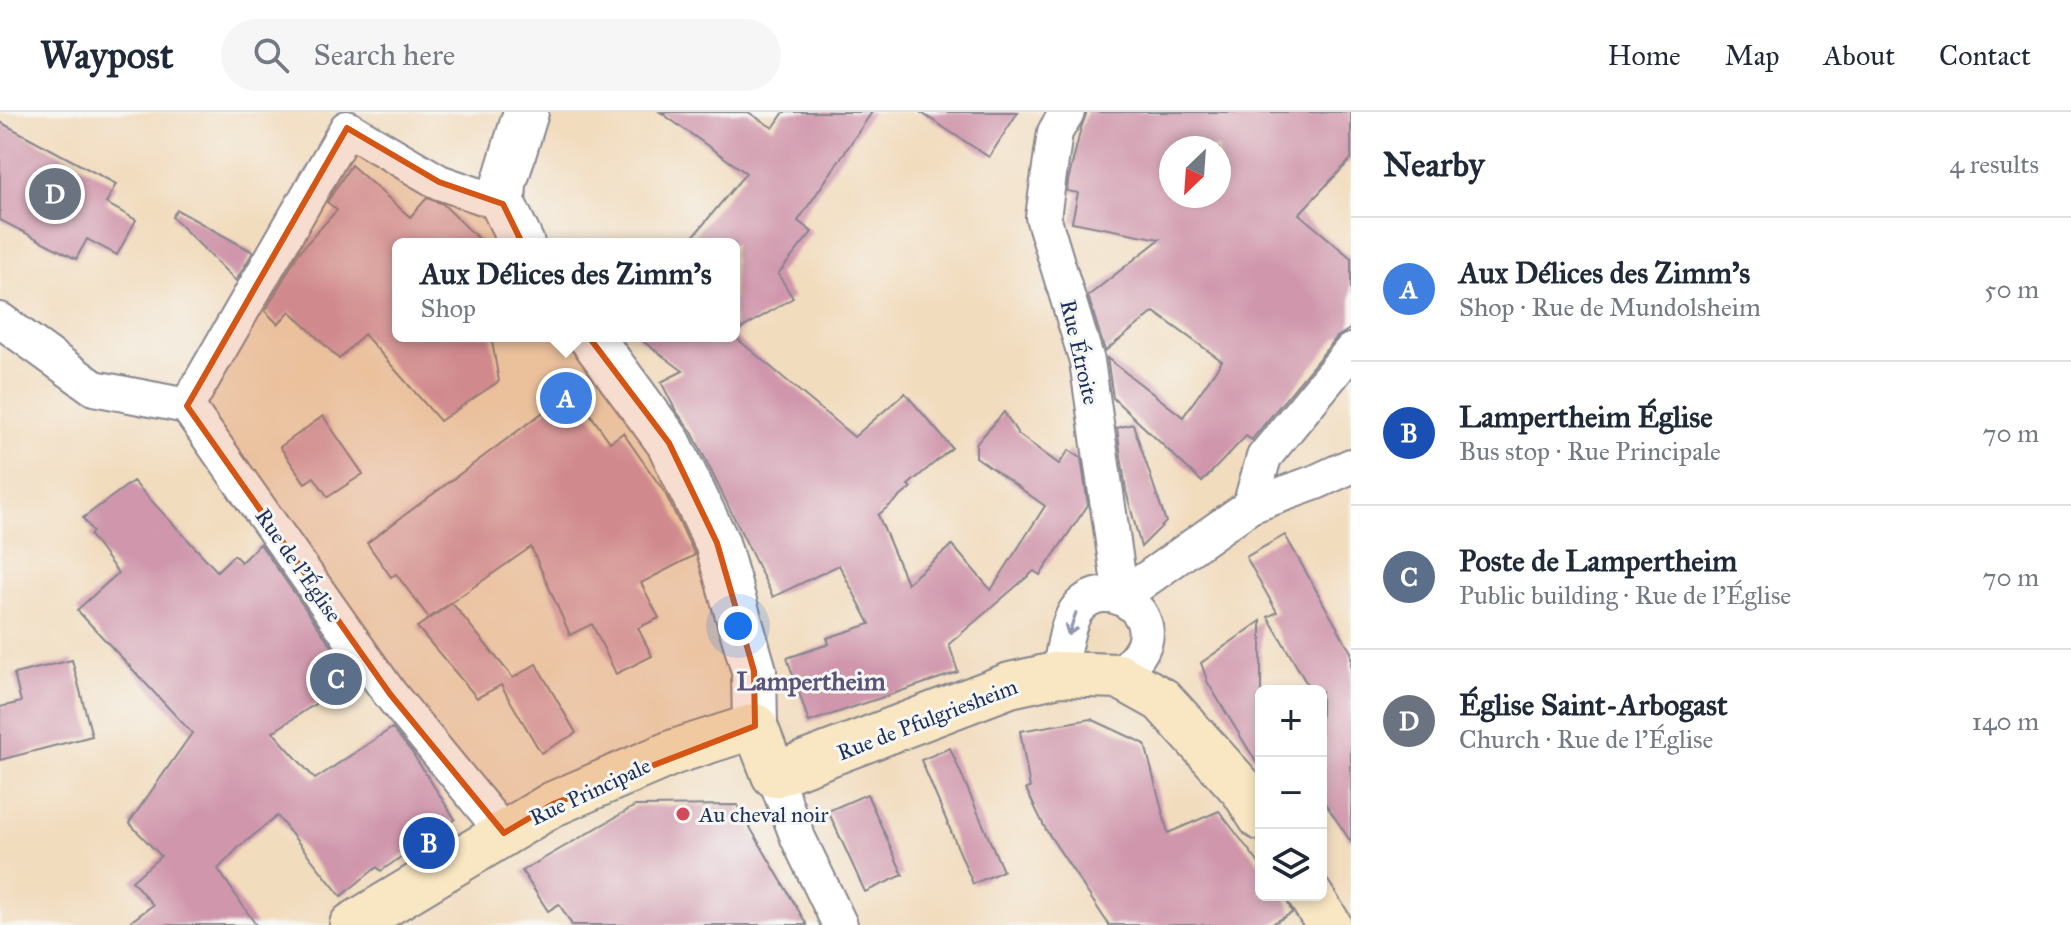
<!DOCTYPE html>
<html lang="en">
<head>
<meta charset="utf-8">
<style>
  :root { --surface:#fff; --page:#f6f6f7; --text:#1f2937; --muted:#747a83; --line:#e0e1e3; --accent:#d1495b }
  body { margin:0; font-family:"IM FELL Great Primer",serif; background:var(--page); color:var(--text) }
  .controls { position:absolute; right:24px; bottom:24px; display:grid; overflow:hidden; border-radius:12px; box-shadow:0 4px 12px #0003 }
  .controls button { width:72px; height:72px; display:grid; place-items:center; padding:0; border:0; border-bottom:2px solid var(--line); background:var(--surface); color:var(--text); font:40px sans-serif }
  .compass { position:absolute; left:1159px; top:24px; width:72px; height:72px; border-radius:50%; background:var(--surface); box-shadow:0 4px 12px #0003; rotate:205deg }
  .you { position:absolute; left:738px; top:514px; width:28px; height:28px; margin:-20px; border:6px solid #fff; border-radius:50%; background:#1a73e8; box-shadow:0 0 0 12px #1a73e833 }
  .badge { display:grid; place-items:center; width:52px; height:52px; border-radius:50%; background:var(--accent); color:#fff; font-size:26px; font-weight:700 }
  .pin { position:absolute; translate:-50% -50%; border:4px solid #fff; box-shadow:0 2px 8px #0006 }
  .popup { position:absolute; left:392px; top:126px; width:348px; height:104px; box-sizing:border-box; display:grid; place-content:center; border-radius:12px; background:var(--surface); filter:drop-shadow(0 2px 6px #0005); font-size:26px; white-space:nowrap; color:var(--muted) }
  .popup b { font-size:30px; color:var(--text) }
  .popup::after { content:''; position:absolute; left:50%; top:100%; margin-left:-16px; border:16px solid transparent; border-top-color:var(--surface) }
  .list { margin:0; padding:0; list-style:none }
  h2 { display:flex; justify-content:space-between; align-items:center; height:104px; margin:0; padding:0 32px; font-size:34px }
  h2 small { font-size:26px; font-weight:400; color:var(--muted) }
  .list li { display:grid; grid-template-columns:52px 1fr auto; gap:24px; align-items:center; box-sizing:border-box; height:144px; padding:0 32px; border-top:2px solid var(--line) }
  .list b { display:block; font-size:30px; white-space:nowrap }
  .list p { margin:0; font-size:26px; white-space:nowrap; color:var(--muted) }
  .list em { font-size:26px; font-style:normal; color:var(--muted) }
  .icon { flex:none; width:44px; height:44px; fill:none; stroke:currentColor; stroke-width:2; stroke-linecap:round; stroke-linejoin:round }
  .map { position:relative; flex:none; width:1351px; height:813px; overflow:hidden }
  header { display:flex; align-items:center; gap:48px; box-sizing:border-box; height:112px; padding:0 40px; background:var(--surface); border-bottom:2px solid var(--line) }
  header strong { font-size:38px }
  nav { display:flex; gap:44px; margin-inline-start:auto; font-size:28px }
  .search { width:560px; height:72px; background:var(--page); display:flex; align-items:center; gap:20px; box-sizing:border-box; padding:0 28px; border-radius:44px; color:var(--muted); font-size:30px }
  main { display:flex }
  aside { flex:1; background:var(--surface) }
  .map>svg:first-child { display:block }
</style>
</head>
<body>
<header>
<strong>Waypost</strong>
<div class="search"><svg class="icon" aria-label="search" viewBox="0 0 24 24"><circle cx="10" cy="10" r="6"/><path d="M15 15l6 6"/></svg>Search here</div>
<nav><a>Home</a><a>Map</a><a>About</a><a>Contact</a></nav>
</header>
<main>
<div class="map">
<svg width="1351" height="813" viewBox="0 0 1351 813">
  <rect width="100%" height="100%" fill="#f6f6f2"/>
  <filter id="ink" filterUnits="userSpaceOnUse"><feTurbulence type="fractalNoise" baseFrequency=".0125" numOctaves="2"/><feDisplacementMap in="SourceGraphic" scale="16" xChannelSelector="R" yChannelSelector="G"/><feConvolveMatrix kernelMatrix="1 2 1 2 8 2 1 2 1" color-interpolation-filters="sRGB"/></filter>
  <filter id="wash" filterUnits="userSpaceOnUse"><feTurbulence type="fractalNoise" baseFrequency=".006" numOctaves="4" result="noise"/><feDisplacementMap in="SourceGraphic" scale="32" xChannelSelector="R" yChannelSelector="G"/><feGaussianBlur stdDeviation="1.8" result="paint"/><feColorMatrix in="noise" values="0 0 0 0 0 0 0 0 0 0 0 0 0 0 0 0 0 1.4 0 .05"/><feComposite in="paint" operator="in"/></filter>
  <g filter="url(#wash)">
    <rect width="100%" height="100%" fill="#f2dcbe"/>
    <g id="blocks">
      <g fill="#d097ac" fill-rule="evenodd">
        <polygon points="660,0 748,0 773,16 784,0 872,0 798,109 812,120 778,162 793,186 734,221 734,132 687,132 746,61"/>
        <polygon points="920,0 1018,0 989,45"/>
        <path d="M 1087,0 L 1351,0 L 1351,47 L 1299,102 L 1351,146 L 1351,216 L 1336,226 L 1254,325 L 1252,328 L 1246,324 L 1202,370 L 1113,286 L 1107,246 L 1183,305 L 1222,249 L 1154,200 L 1105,239 L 1088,184 L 1160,127 L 1072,110 L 1078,81 L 1067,79 L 1068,69 L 1081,16 ZM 1171,36 L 1219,36 L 1219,84 L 1171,84 Z"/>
        <polygon points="0,10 116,72 106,91 136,108 117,143 87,127 76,147 0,108"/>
        <polygon points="351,53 410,105 427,86 443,92 484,132 398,132 398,224 491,224 499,269 440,309 364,222 339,247 290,199 278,212 265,199 299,140 337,98 327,90"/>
        <polygon points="177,98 253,140 236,169 172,105"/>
        <polygon points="636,224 734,224 854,325 905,281 952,336 908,373 911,376 878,403 907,471 952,433 991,478 1045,394 976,345 976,332 1004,300 1018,322 1059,352 1069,338 1081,346 1088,393 1040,463 1034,459 949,532 958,560 809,610 787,546 829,532 827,526 870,512 839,453 773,485 692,320 676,299 661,270 683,259"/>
        <polygon points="573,278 610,330 623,321 665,381 695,443 641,471 659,506 638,516 652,544 616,562 592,512 570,523 531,435 429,506 396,462 391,465 367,431"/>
        <polygon points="323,304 363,362 328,385 314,365 305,371 280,335"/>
        <polygon points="1133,312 1166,410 1141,435 1126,379 1117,316"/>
        <polygon points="133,369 217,459 234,443 241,450 260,432 354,566 273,620 315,667 392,616 411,639 455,707 381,759 377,755 341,784 277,704 238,736 218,757 256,813 126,813 153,793 132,769 161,744 129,711 192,621 77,498 118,461 90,423 93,420 83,406"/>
        <polygon points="1285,423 1351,540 1351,730 1321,685 1321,579 1311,579 1268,505 1277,500 1246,445"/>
        <polygon points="452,491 513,566 536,552 576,621 541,641 501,573 477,586 417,515"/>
        <polygon points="1261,509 1261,658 1208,571 1201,551"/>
        <polygon points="72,548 92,624 0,648 0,595 21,590 14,562"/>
        <polygon points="1091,607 1145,632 1168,721 1219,699 1261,754 1261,783 1285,783 1292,801 1270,813 1109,813 1046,718 1026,677 1030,676 1020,619"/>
        <polygon points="950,636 1003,759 973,772 921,648"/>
        <polygon points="867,682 903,763 865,780 828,699"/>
        <polygon points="737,693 807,813 572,813 559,792 548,799 522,759 635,694"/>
      </g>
    </g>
  </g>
  <g filter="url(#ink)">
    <use href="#blocks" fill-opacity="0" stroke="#86868e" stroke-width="2"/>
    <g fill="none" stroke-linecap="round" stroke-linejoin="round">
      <g stroke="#86868e" stroke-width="38">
        <g id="minor">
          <polyline points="1067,0 1055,20 1043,105 1087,249 1121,485 1250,394 1316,370 1351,354"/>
          <polyline points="0,208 94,276 187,294 390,582 504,721"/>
          <polyline points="187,294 347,16 439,70 503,92"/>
          <polyline points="1250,394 1264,345 1351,239"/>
          <path d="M 1059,562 C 1063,544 1066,510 1078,496 C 1107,462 1164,501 1140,540 C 1135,549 1126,556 1119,564"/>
          <polyline points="774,663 798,726 840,813"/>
        </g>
      </g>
      <g stroke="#86868e" stroke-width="48">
        <g id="tertiary">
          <polyline points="522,132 503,92 504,72 526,0"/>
          <polyline points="590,224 669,331 717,431 754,559 755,614"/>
        </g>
      </g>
      <g stroke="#86868e" stroke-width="48">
        <g id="secondary">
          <polyline points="1310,783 1329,813"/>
          <polyline points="352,813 553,692 674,640 755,614 774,663 1010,573 1059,562 1119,564 1162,588 1243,678 1261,706"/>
        </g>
      </g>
      <use href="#minor" stroke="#fff" stroke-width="34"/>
      <use href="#tertiary" stroke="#fff" stroke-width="44"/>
      <use href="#secondary" stroke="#f9e7c3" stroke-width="44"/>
    </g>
    <defs><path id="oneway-shaft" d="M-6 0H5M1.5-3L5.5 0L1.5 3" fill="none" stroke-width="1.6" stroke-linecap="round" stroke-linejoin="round" transform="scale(2)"/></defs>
    <use stroke="#8d97ae" href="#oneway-shaft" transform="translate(1072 512) rotate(109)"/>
  </g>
  <path fill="#d45514" fill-opacity="0.2" stroke="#d45514" stroke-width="6" stroke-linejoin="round" d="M 347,16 L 439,70 L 503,92 L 530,147 L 669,331 L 717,431 L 754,559 L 755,614 L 553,692 L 504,721 L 390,582 L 187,294 Z"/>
  <circle fill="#d1495b" stroke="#f6f6f2" stroke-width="3" cx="683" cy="702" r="8"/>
  <g text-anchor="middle" stroke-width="6" stroke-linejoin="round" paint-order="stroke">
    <g font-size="22" fill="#1b2f5e" stroke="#f6f6f2">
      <text transform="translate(1080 240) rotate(77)" y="8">Rue Étroite</text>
      <text transform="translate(299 453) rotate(55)" y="8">Rue de l'Église</text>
      <text transform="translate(927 607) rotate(-21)" y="8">Rue de Pfulgriesheim</text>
      <text transform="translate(590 679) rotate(-25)" y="8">Rue Principale</text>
    </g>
    <g font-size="22" fill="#1b2f5e" stroke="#f6f6f2" text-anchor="start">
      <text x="699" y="710">Au cheval noir</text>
    </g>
    <g font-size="26" font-weight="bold" fill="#5a5379" stroke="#f6f6f2">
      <text x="811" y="578">Lampertheim</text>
    </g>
  </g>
</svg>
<div class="controls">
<button>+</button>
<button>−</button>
<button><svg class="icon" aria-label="layers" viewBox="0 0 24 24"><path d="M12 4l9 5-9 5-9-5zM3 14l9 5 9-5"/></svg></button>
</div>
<svg class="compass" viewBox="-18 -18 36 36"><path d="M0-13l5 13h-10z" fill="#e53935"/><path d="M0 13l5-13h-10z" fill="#747a83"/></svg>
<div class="you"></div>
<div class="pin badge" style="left:566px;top:286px;background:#3f7fe0">A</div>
<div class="popup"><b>Aux Délices des Zimm’s</b>Shop</div>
<div class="pin badge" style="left:429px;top:731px;background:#1a4fb4">B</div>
<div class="pin badge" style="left:336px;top:567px;background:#5c6f8a">C</div>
<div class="pin badge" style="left:55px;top:82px;background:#6b7280">D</div>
</div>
<aside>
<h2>Nearby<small>4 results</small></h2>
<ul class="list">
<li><span class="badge" style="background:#3f7fe0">A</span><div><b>Aux Délices des Zimm’s</b><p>Shop · Rue de Mundolsheim</p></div><em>50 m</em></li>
<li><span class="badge" style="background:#1a4fb4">B</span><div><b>Lampertheim Église</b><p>Bus stop · Rue Principale</p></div><em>70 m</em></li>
<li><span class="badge" style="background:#5c6f8a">C</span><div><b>Poste de Lampertheim</b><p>Public building · Rue de l'Église</p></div><em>70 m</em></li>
<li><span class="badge" style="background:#6b7280">D</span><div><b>Église Saint-Arbogast</b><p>Church · Rue de l'Église</p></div><em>140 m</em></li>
</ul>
</aside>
</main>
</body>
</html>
